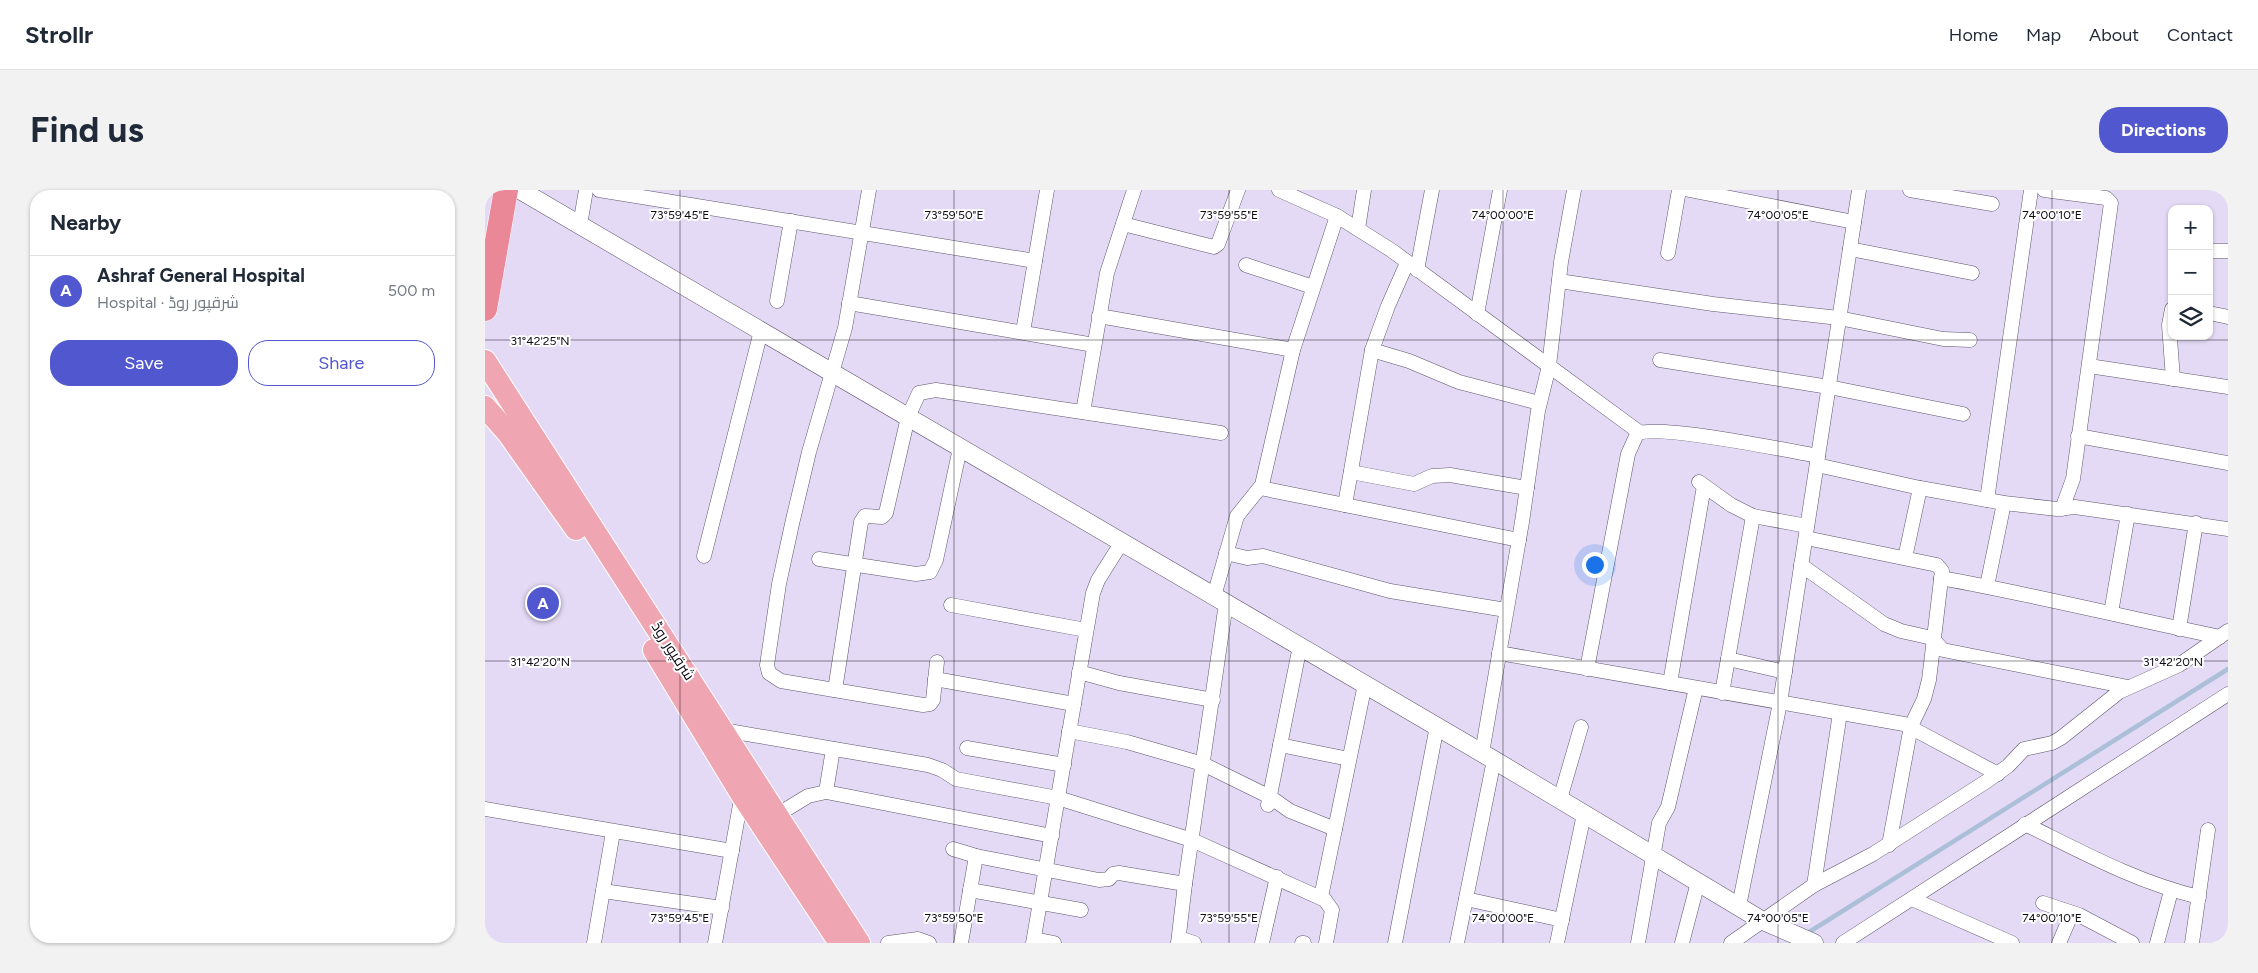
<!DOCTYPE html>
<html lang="en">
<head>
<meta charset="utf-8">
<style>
  :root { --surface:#fff; --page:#f2f2f3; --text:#1f2937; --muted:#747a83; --line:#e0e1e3; --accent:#5157ce }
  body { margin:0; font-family:Figtree,Cairo,sans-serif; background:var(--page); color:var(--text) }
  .controls { position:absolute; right:15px; top:15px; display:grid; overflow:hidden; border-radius:10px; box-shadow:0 1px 4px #0004 }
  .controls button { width:45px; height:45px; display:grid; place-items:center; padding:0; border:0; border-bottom:1px solid var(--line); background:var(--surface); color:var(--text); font:25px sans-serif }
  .you { position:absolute; left:1109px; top:374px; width:18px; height:18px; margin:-12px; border:4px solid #fff; border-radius:50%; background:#1a73e8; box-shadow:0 0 0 8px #1a73e833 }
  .badge { display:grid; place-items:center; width:32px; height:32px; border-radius:50%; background:var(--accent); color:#fff; font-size:16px; font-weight:700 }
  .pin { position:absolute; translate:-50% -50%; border:2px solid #fff; box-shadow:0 1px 5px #0006 }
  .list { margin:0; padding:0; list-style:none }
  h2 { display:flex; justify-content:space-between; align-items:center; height:65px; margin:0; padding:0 20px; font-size:21px }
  h2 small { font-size:16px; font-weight:400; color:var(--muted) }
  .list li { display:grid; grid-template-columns:32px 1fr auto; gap:15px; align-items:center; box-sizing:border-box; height:70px; padding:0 20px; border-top:1px solid var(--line) }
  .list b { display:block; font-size:19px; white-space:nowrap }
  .list p { margin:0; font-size:16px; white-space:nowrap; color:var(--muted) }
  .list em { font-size:16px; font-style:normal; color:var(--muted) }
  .actions { display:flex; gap:10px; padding:15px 20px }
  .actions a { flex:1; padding:11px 0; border:1px solid var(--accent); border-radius:20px; text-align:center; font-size:18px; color:var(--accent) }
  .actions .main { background:var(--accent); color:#fff }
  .icon { flex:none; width:28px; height:28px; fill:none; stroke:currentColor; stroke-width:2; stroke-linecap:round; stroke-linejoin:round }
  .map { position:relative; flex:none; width:1743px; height:753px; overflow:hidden; border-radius:20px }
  header { display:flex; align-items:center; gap:30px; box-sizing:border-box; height:70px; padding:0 25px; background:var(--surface); border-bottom:1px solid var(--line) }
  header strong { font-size:24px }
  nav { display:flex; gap:28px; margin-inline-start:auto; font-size:18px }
  .intro { display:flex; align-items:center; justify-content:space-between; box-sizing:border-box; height:120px; padding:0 30px }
  h1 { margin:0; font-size:35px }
  .button { padding:12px 22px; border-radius:20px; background:var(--accent); color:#fff; font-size:18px; font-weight:700 }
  main { display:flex; gap:30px; padding:0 30px }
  aside { flex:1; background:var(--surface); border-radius:20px; box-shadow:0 1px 4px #0004 }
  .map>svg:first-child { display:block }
</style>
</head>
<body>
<header>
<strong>Strollr</strong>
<nav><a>Home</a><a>Map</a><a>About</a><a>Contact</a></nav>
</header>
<div class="intro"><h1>Find us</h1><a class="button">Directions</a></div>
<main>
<aside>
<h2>Nearby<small></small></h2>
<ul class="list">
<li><span class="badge">A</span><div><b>Ashraf General Hospital</b><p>Hospital · شرقپور روڈ</p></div><em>500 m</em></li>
</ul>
<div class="actions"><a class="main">Save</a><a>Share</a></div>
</aside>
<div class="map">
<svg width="1743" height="753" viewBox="0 0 1743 753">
  <rect width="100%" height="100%" fill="#e4daf5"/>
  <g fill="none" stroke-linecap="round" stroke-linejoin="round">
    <polyline stroke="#acbfd9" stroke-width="4.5" points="1321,744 1743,479"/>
    <g stroke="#5f556d" stroke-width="15">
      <g id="minor">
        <polyline points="114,0 550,71"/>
        <polyline points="384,0 360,138 324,262 307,334 294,394 282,475 284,483 296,491 438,515 445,514 448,510 452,472"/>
        <polyline points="794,0 852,26 906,60 1154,242"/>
        <polyline points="1204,0 1369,32"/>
        <polyline points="1425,0 1507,14"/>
        <polyline points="1559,0 1621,8 1626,13 1588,289 1577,319"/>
        <polyline points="638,34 729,57 733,54 753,0"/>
        <polyline points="95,35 101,0"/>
        <polyline points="873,39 879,0"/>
        <polyline points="1365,59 1487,83"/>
        <polyline points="1724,61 1743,61"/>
        <polyline points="1183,63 1194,0"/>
        <polyline points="761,75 828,97"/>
        <polyline points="932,80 947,0"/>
        <polyline points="1074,91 1228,114 1354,128 1458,149 1485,150"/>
        <polyline points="292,111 306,31"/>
        <polyline points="364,113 609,155"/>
        <polyline points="1687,119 1684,135 1688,189"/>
        <polyline points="1724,123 1743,127"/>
        <polyline points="992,124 1015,0"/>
        <polyline points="614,126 808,160"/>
        <polyline points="538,142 562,0"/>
        <polyline points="887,160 924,171 974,192 1054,213"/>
        <polyline points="1175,170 1344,197 1478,224"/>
        <polyline points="1604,176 1743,197"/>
        <polyline points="598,222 622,83 649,0"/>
        <polyline points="1593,246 1743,273"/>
        <polyline points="1332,275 1435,298 1519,313 1572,319 1590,317 1743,339"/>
        <polyline points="866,282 929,294 947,286 965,285 1042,298"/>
        <polyline points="1214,292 1246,315 1268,326 1322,336"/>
        <polyline points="775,298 1034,350"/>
        <polyline points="1502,310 1546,0"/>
        <polyline points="860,315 887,160 903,116 922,73"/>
        <polyline points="1321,348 1452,375 1457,381 1444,490 1439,509 1426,536 1404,655"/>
        <polyline points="741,363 762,368 778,366 905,401 1021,420"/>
        <polyline points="219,366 276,141"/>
        <polyline points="1420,368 1435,298"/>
        <polyline points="334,369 431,384 445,382 451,370 475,258"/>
        <polyline points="1316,375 1399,434 1416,441 1447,448 1458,460 1643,497"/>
        <path d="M 1456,388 C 1550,405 1642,428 1735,447"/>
        <polyline points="1502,396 1519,313"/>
        <polyline points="729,406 752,326 777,295 808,160 852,26"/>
        <polyline points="466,415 601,440"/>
        <polyline points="1626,423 1643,324"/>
        <polyline points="1694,439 1711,333"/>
        <polyline points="1014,463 1419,534 1513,584"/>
        <polyline points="1243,469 1300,482"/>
        <path d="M 1102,479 L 1143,264 L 1152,244 C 1170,233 1305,261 1333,266"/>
        <polyline points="594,482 634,493 728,510"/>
        <polyline points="450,489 589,514"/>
        <polyline points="1185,493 1219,296"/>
        <polyline points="350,500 376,332 380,326 397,327 401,323 423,227 434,203 451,200 736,243"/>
        <polyline points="1237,503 1268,326"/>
        <polyline points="238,540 443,575 457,580 471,589 573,608 707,650 840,710 847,720 841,753"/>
        <polyline points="584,541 642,552 718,574 785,607 805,621 850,639"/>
        <polyline points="795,555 864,569"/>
        <polyline points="482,558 579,575"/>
        <polyline points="997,563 1037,332 1053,221 1064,176 1076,72 1089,0"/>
        <polyline points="341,602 348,559"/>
        <polyline points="1075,609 1096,537"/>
        <polyline points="783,615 815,456"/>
        <polyline points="0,619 247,661"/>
        <polyline points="292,625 323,606 341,602 567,646"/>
        <path d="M 1540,634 C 1597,662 1651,692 1714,707"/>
        <polyline points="468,659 491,666 614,690 624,689 628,684 634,683 700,694"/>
        <polyline points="1329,695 1355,523"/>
        <polyline points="485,700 596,720"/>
        <polyline points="118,701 237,718"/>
        <polyline points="836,707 880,494"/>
        <polyline points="981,709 1077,730"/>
        <polyline points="1427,709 1527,753"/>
        <polyline points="1558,713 1594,725 1647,753"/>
        <polyline points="1254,716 1295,513 1374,0"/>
        <polyline points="694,748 709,753"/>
        <polyline points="549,749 569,753"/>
        <polyline points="109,753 128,642"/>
        <polyline points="230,753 257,604"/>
        <polyline points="403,753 433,749 444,753"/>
        <polyline points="476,753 491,666"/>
        <polyline points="548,753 608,403 613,390 637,352"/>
        <polyline points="693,753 700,694 741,413"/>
        <polyline points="777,753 792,687"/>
        <polyline points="817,753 819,753"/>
        <polyline points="910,753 952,536"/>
        <polyline points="972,753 1009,570"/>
        <polyline points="1072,753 1099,624"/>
        <polyline points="1153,753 1174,633 1183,617 1211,498"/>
        <polyline points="1197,753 1213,692"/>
        <polyline points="1246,753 1329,695 1388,664 1502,591 1523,576 1539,559 1567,553 1576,548 1634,502 1694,475 1743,441"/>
        <polyline points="1358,753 1743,504"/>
        <polyline points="1574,753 1587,723"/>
        <polyline points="1672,753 1686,701"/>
        <polyline points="1707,753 1723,640"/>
      </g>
    </g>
    <g stroke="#5f556d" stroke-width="19">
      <polyline id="tertiary" points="35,0 1009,570 1276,730 1329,753"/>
    </g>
    <g stroke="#fff" stroke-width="24">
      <g id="primary">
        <polyline points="0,171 374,753"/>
        <polyline points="0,217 23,243 91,339"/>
        <polyline points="169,460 257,605 355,753"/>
      </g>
    </g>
    <g stroke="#fff" stroke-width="25">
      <polyline id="trunk" points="0,119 21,0"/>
    </g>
    <use href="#minor" stroke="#fff" stroke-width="14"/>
    <use href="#tertiary" stroke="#fff" stroke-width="18"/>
    <use href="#primary" stroke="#efa6b2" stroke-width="22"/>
    <use href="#trunk" stroke="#ea8898" stroke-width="24"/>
  </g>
  <path fill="none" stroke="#0d0a13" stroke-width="1" stroke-opacity="0.45" d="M 195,0 L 195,753M 469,0 L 469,753M 744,0 L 744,753M 1018,0 L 1018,753M 1293,0 L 1293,753M 1567,0 L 1567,753M 0,150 L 1743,150M 0,471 L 1743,471"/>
  <g text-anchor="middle" stroke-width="4" stroke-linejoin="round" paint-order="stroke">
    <g font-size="15" fill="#0d0a13" stroke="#fff">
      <text transform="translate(188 461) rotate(57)" y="5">شرقپور روڈ</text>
    </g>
  </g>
  <g font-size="12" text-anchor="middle" fill="#0d0a13" stroke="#fff" stroke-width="4" stroke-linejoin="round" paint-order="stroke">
    <text x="195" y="29">73°59'45"E</text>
    <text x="469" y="29">73°59'50"E</text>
    <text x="744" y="29">73°59'55"E</text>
    <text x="1018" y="29">74°00'00"E</text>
    <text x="1293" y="29">74°00'05"E</text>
    <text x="1567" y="29">74°00'10"E</text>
    <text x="55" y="155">31°42'25"N</text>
    <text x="55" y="476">31°42'20"N</text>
    <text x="1688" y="476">31°42'20"N</text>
    <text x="195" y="732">73°59'45"E</text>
    <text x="469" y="732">73°59'50"E</text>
    <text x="744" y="732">73°59'55"E</text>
    <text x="1018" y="732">74°00'00"E</text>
    <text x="1293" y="732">74°00'05"E</text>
    <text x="1567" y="732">74°00'10"E</text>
  </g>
</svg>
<div class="controls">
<button>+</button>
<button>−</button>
<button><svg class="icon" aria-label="layers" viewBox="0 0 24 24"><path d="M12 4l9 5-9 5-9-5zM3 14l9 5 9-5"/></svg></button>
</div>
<div class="you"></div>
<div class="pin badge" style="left:58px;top:413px">A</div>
</div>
</main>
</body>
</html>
